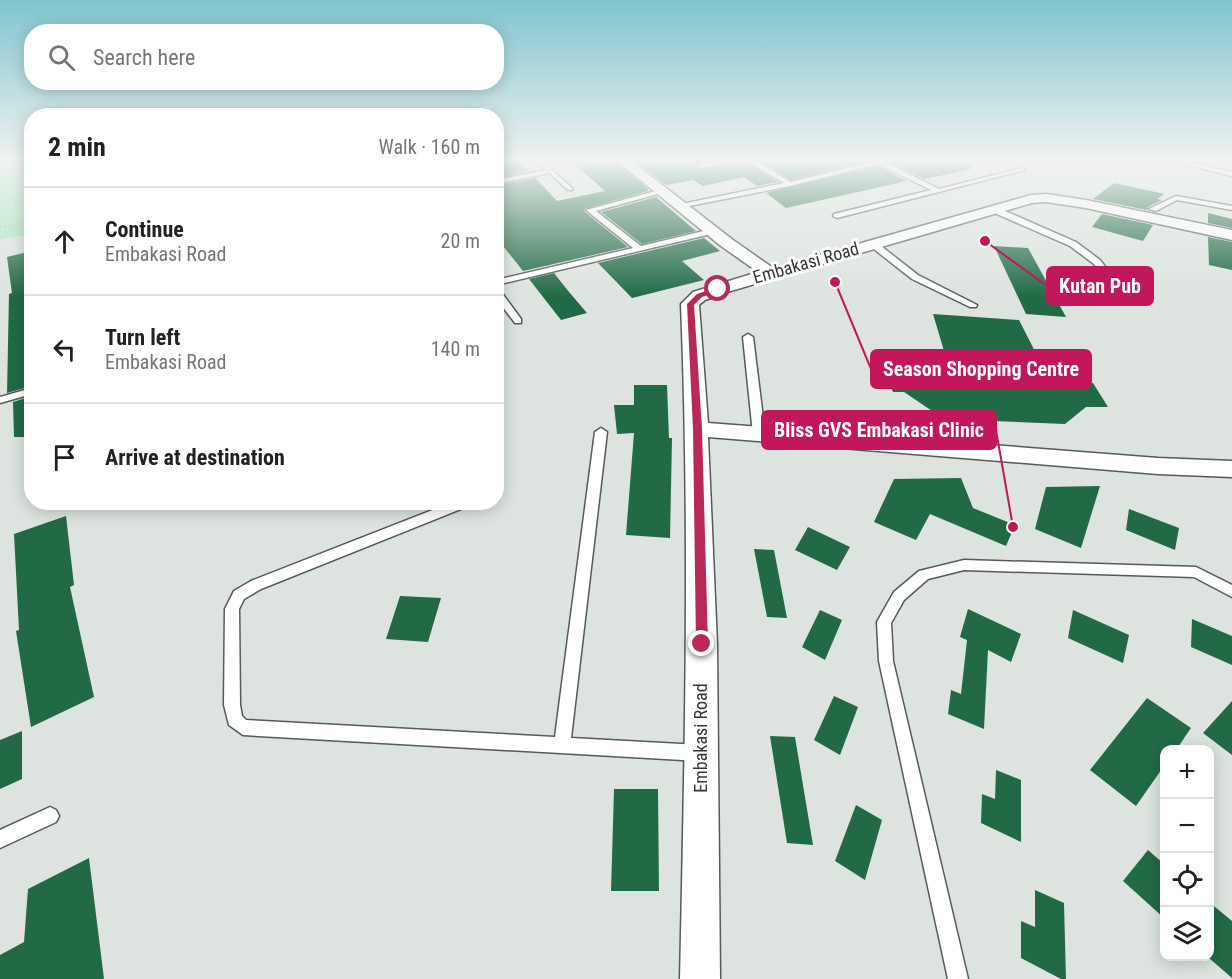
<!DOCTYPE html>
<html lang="en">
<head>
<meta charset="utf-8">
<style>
  :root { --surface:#fff; --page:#f2f2f2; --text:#202124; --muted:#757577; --line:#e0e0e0 }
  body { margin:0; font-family:"Roboto Condensed",sans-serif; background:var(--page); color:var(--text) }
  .controls { position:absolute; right:18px; bottom:18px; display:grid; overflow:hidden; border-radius:12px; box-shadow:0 3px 15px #0003 }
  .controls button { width:54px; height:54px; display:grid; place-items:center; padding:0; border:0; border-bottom:2px solid var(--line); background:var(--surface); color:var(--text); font:30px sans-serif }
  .stop { position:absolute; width:18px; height:18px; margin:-14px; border:4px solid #b92956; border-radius:50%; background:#fff }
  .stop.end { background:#b92956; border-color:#fff; box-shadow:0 2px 6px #0008 }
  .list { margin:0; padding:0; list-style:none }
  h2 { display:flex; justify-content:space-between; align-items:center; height:78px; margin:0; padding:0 24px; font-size:26px }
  h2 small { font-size:20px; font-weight:400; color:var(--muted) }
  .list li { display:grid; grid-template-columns:39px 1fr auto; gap:18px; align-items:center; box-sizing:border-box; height:108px; padding:0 24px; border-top:2px solid var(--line) }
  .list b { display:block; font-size:22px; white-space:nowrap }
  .list p { margin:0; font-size:20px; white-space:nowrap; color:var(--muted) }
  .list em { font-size:20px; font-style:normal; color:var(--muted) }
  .icon { flex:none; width:33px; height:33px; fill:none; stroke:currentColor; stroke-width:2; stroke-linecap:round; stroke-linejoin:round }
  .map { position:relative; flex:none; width:1232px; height:979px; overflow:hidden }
  .search { position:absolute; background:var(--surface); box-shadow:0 3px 15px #0003; left:24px; top:24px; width:480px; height:66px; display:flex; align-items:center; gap:15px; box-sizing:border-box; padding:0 21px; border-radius:24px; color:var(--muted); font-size:22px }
  .panel { position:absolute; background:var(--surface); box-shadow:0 3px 15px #0003; left:24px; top:108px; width:480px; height:402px; border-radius:24px }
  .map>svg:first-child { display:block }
</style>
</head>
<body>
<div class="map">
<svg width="1232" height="979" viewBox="0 0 1232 979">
  <rect width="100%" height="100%" fill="#dde4df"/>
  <polygon fill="#a5e5bf" points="0,160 32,160 31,233 0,240"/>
  <g fill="#226a46">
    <polygon points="496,160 516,160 528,171 496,178"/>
    <polygon points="570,160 614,160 648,189 648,191 584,209 585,212 628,247 523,271 496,237 496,186 535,178 557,201 605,191"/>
    <polygon points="633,160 716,160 695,165 700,170 744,160 778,182 757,186 744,177 703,186 693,180 666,185"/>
    <polygon points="757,160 872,160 791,180"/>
    <polygon points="891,160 971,160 972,169 924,179 890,162"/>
    <polygon points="878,166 907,181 786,208 766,193"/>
    <polygon points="1114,183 1165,194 1157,199 1162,200 1148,207 1147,210 1093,199"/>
    <polygon points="656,197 696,231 642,244 601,212"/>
    <polygon points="1208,213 1232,219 1232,228 1208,223"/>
    <polygon points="1102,214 1153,225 1143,241 1092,227"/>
    <polygon points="1208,237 1232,242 1232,270 1209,265"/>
    <polygon points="704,238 720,251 682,261 704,280 632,298 598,263"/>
    <polygon points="994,246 1028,248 1066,317 1026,314"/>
    <polygon points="32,251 32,386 7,393 9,294 12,293 7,257"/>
    <polygon points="554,273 569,292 587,313 561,320 529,279"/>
    <polygon points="933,314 1019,320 1045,371 1072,383 1093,383 1108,407 1086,407 1065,424 944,419 904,392 893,392 886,376 937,350 944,351"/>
    <polygon points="634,385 667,385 669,438 672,438 670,538 626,535 634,433 617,434 614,405 634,405"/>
    <polygon points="32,396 32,437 14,437 13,402"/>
    <polygon points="961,478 973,508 1015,525 1006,546 930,514 916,540 874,522 894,479"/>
    <polygon points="1100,486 1081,548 1035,529 1046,487"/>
    <polygon points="1129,509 1179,528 1175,550 1126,530"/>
    <polygon points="66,516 74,585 70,587 94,697 31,727 16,631 19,630 14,534"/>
    <polygon points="808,527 850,547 837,570 795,550"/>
    <polygon points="754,549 774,550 787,618 767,617"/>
    <polygon points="400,596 441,598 428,642 386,639"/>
    <polygon points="968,609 1021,634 1011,662 988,650 984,729 948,714 951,690 961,694 967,640 960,637"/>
    <polygon points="820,610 842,620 825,660 802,647"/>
    <polygon points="1073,610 1129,635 1123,663 1068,638"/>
    <polygon points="1192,619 1232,636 1232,665 1191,647"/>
    <polygon points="834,696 858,707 840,755 814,740"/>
    <polygon points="1147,698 1191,728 1176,750 1164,750 1164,766 1136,806 1090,770"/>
    <polygon points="1232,701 1232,755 1203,733"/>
    <polygon points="22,731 22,779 0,789 0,740"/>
    <polygon points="770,736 795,737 813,845 787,843"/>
    <polygon points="996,770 1021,780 1021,842 981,823 982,794 995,799"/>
    <polygon points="614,789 658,789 659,891 611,891"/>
    <polygon points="856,805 882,820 865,880 835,861"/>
    <polygon points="1148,850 1164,864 1164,918 1123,881"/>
    <polygon points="89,858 104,979 0,979 0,955 24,942 28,889"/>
    <polygon points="1035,890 1064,903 1066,979 1061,979 1021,958 1021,921 1035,927"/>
    <polygon points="1209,902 1232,921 1232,978 1209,958"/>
  </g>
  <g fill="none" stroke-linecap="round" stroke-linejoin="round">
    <g stroke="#555b57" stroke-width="3">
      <g id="service">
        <polygon points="535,160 541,160 572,188 572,190 568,190 549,173 496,184 496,180 545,170"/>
        <polygon points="725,160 736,160 700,168 697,166"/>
        <polygon points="746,160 753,160 791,182 880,160 889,160 885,162 939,189 1022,168 1025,170 837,218 833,216 834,214 931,190 878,164 790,186 679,208 678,206 682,204 784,183"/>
        <polygon points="1190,162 1232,172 1232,176 1188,165 1187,164"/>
        <polygon points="663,189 667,191 665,192 596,211 641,246 712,229 716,231 715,233 496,285 496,280 633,248 586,210"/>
        <polygon points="1176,196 1232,206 1232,210 1177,200 1156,211 1149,209"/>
        <polygon points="990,207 996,207 1076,242 1100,260 1131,300 1127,303 1124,302 1094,264 1070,246 990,211"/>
        <polygon points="870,242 876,242 918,275 977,305 976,307 970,307 912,279 870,246"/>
        <polygon points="496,289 499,289 521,319 521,323 515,323 496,298"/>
        <polygon points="748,334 753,337 765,434 759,438 753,434 743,337"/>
        <polygon points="32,388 32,394 0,403 0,397"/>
        <polygon points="601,428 607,432 571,738 700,745 706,747 708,753 706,759 700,761 243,735 229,725 224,705 225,609 234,591 251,581 453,502 473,502 471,505 261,589 244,599 239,609 240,705 242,716 246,720 555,737 595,432"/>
        <polygon points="964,560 1196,567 1232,585 1232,597 1194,577 964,570 928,579 904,600 891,623 893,661 968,979 948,979 879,661 877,622 894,592 919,571"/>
        <polygon points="50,807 56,810 59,816 56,822 0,848 0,830"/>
      </g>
    </g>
    <g stroke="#555b57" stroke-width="3">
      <path id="minor" d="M 616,160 L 630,160 L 733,240 L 773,268 L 1031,195 L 1046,194 L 1086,200 L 1232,230 L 1232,240 L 1086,208 L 1046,202 L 1032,203 L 724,293 L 705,300 L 699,305 L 708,423 L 1158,458 L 1232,461 L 1232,477 L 1158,474 L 708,437 L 717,644 L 720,979 L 680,979 C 685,754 690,529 681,304 L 693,292 L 758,272 L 721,246 Z"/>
    </g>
    <g stroke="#a6aba7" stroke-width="2" stroke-dasharray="1 3" stroke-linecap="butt">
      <polyline points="0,195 22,202 32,212"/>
      <polyline points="0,227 32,222"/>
    </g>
    <use href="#service" fill="#fff" fill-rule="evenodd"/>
    <use href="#minor" fill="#fff" fill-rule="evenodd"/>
  </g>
  <linearGradient id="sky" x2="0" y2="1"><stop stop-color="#7fc4cf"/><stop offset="0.54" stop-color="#f0f3f1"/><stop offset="1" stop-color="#f0f3f1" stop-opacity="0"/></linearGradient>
  <rect width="1232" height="297" fill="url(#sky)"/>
  <polygon fill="#b92956" points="718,287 720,291 702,297 694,305 702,429 708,644 702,650 696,644 693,429 687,304 697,294"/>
  <g text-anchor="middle" stroke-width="6" stroke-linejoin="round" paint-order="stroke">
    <g font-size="18" fill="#343735" stroke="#fff">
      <text transform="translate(806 263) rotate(-16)" y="6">Embakasi Road</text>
      <text transform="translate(701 738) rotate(-90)" y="6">Embakasi Road</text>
    </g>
  </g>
  <path fill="none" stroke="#c2185b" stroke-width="2" d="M985 241L1047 286M835 282L871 369M1013 527L996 430"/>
  <g fill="#c2185b" stroke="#fff" stroke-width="2">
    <circle cx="985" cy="241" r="6"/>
    <circle cx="835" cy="282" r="6"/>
    <circle cx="1013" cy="527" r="6"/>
  </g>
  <g fill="#c2185b" stroke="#c2185b" stroke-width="2">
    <rect x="1047" y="267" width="106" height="38" rx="6"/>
    <rect x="871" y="350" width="220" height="38" rx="6"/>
    <rect x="762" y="411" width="234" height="38" rx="6"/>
  </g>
  <g font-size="20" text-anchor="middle" font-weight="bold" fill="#fff">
    <text x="1100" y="293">Kutan Pub</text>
    <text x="981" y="376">Season Shopping Centre</text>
    <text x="879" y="437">Bliss GVS Embakasi Clinic</text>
  </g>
</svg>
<div class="controls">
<button>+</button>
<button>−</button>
<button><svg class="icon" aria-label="locate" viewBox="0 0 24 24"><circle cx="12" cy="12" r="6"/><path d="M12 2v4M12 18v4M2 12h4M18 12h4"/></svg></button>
<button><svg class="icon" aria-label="layers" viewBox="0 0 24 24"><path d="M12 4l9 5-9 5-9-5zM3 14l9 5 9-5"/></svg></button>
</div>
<div class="stop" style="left:718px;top:289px"></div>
<div class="stop end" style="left:702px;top:644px"></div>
<div class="search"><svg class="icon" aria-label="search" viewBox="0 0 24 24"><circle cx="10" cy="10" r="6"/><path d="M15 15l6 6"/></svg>Search here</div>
<section class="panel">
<h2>2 min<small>Walk · 160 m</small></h2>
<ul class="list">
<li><svg class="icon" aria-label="ahead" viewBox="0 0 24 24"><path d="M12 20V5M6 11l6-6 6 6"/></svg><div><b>Continue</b><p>Embakasi Road</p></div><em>20 m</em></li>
<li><svg class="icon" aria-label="left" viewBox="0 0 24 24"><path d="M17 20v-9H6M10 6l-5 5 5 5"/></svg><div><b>Turn left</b><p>Embakasi Road</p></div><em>140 m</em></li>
<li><svg class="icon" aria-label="arrive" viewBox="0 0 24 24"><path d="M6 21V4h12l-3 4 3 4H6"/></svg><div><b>Arrive at destination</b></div></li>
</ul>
</section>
</div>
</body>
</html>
